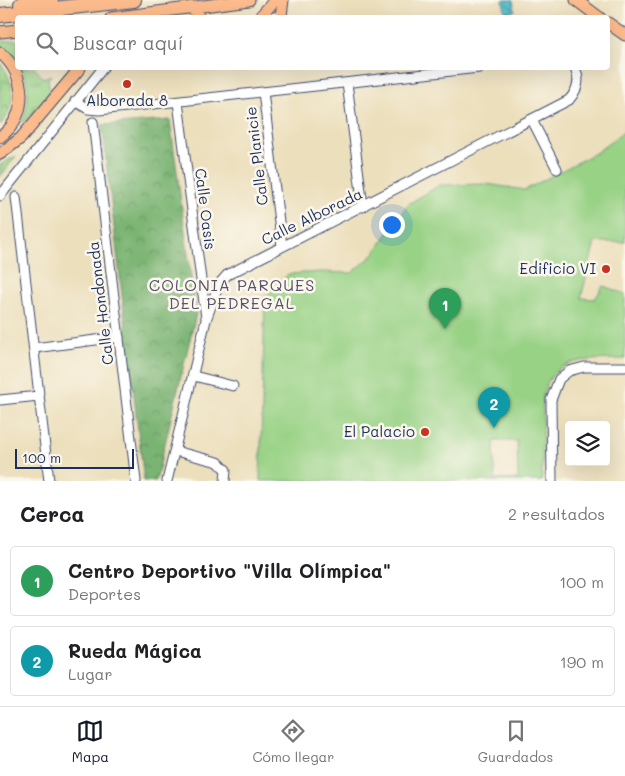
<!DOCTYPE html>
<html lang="es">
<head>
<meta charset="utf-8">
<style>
  :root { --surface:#fff; --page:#f2f2f2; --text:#202124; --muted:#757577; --line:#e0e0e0; --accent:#111827 }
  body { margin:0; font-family:Mali,sans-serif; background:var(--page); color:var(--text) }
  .controls { position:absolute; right:15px; bottom:15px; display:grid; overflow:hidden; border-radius:5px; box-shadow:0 5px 20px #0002 }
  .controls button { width:45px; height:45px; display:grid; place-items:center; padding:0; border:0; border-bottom:1px solid var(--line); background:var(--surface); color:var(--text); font:25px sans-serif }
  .scale { position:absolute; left:15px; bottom:12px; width:119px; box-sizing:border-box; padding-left:5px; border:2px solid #1b2f5e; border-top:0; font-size:14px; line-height:18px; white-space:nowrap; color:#1b2f5e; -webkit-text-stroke:4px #fbf7ec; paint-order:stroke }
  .you { position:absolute; left:391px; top:224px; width:18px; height:18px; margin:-12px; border:4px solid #fff; border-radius:50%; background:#1a73e8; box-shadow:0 0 0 8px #1a73e833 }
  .badge { display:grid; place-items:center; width:32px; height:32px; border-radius:50%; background:var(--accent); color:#fff; font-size:16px; font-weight:700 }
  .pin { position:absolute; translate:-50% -41px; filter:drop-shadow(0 1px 2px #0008) }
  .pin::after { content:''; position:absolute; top:26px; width:18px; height:15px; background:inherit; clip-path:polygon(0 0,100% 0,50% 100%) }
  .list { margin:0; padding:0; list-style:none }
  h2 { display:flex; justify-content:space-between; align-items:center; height:65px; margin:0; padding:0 20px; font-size:21px }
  h2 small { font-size:16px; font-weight:400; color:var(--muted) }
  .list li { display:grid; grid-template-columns:32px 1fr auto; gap:15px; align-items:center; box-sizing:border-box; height:70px; margin:0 10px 10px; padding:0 10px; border:1px solid var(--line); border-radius:5px }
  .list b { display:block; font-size:19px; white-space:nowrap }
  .list p { margin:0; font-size:16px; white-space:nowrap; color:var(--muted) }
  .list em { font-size:16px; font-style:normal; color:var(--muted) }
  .icon { flex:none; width:28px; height:28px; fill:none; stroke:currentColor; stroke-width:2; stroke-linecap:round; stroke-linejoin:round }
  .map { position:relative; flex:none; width:625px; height:481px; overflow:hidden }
  .search { position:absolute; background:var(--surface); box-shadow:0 5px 20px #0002; left:15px; right:15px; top:15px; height:55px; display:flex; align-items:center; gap:12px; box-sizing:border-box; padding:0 18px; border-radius:5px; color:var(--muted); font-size:19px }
  .sheet { height:225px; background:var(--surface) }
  nav { display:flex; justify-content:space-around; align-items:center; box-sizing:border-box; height:70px; border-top:1px solid var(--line); background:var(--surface); font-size:14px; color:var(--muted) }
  nav a { display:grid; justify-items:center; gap:2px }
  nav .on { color:var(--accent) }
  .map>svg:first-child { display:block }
</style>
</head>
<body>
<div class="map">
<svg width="625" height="481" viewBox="0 0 625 481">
  <defs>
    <pattern id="grass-tufts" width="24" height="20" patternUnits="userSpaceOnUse" patternTransform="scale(1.25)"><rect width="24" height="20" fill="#98d285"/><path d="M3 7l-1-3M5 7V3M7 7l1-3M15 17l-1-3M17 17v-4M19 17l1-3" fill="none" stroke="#7bab70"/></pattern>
    <pattern id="forest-crowns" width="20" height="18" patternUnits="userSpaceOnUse" patternTransform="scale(1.25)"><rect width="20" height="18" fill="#7ab472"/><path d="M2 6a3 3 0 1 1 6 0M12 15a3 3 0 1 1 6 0" fill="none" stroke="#639361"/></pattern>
    <pattern id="water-waves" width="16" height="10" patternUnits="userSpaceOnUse" patternTransform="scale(1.25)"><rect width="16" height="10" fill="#51beca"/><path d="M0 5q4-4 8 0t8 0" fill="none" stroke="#429ba7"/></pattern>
  </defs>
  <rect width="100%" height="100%" fill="#fbf7ec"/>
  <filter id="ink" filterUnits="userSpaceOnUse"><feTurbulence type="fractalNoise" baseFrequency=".02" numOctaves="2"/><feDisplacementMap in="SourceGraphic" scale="10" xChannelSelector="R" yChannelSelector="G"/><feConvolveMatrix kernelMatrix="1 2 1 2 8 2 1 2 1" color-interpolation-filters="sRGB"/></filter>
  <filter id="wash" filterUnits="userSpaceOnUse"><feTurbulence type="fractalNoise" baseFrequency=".0096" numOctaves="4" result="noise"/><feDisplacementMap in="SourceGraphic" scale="20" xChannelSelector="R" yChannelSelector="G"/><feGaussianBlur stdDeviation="1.12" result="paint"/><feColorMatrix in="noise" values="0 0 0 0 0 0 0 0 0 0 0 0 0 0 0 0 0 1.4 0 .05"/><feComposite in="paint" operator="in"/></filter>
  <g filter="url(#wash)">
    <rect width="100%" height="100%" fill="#ecdfbc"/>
    <g fill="url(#grass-tufts)" stroke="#5a8072">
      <polygon points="17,40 18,40 17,62 0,46 0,42"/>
      <path d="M 0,63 C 16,82 16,106 0,125 Z"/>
      <path d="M 21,68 L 35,68 L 43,78 L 51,75 L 48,79 L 50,91 L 24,123 L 22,122 C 29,104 31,85 21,68 Z"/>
      <polygon points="16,156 0,177 0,165"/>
    </g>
    <polygon fill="url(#forest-crowns)" stroke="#4a7268" points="170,120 196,314 156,481 144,481 102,125"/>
    <path fill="#98d285" stroke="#5a8072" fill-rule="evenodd" d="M 625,131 L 625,242 L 595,242 L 581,298 L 595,299 L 603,286 L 625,294 L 625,359 C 590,361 555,353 543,394 L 542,481 L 260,481 L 265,297 L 288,274 L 320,272 L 352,273 L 372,256 L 408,204 L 440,185 L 487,184 L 525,190 L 597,152 ZM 494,441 L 517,441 L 518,479 L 495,480 Z"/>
    <polygon fill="url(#water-waves)" stroke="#367694" points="503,0 513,0 515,11 505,12"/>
  </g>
  <g filter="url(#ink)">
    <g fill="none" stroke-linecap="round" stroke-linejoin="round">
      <g stroke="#3a496c" stroke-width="11">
        <g id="minor">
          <polyline points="269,18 281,16"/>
          <polyline points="347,83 363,207"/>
          <polyline points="263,92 282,246"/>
          <polyline points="75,101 88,109 99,110 479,68"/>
          <polyline points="178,102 206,318"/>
          <polyline points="532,120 557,169"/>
          <polyline points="93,122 136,481"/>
          <polyline points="0,196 103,68"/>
          <polyline points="16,197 49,481"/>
          <polyline points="34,348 119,337"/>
          <polyline points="194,376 233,386"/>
          <polyline points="0,400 39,396"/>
          <polyline points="175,451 218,462 226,470 225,481"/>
          <path d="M 167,481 L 206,320 L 219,284 L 227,275 L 569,100 C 577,91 581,80 575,68"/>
          <polyline points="552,481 551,400 559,379 569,371 584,367 625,367"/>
        </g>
      </g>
      <g stroke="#3a496c" stroke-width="13">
        <g id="major">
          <polyline points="576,0 600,18"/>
          <polyline points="191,7 200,18"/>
          <polyline points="281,16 283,0"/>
          <polyline points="111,18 249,0"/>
          <polyline points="259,18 275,0"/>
          <polyline points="608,23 625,35"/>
          <polyline points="0,32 18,30"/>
          <path d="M 0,53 C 27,73 29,117 0,137"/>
          <polyline points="0,154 21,138 80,68"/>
        </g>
      </g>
      <g stroke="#3a496c" stroke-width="16">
        <g id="highway">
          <polyline points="21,4 51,0"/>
          <polyline points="0,15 134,0"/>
        </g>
      </g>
      <use href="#minor" stroke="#fff" stroke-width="9"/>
      <use href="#major" stroke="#fbbb8c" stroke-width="11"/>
      <use href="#highway" stroke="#fbbb8c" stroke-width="14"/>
    </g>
  </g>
  <g fill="#c8321e" stroke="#fbf7ec" stroke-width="2">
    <circle cx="127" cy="84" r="5"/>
    <circle cx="606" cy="269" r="5"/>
    <circle cx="425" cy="432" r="5"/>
  </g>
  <g text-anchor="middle" stroke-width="5" stroke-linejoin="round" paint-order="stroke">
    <g font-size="15" fill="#1b2f5e" stroke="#fbf7ec" text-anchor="end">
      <text x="127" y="106" text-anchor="middle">Alborada 8</text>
      <text x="596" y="274">Edificio VI</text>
      <text x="415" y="437">El Palacio</text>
    </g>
    <g font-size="15" fill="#1b2f5e" stroke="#fbf7ec">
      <text transform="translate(257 156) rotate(-97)" y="5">Calle Planicie</text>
      <text transform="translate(205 209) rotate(83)" y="5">Calle Oasis</text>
      <text transform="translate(312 217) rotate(-26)" y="5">Calle Alborada</text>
      <text transform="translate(101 303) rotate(-97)" y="5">Calle Hondonada</text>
    </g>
    <g font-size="16" letter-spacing="1" fill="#5a536d" stroke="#fbf7ec">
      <text x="232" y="291">COLONIA PARQUES<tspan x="232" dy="18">DEL PEDREGAL</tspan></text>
    </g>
  </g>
</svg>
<div class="controls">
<button><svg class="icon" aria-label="layers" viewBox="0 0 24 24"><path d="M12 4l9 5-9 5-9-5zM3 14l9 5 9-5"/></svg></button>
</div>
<div class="scale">100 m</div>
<div class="you"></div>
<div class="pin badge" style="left:445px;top:329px;background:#2e9e5b">1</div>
<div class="pin badge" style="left:494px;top:428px;background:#0f9aa8">2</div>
<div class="search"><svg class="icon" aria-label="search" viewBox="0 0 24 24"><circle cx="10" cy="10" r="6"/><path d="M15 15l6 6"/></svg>Buscar aquí</div>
</div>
<section class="sheet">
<h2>Cerca<small>2 resultados</small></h2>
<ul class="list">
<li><span class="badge" style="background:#2e9e5b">1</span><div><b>Centro Deportivo &quot;Villa Olímpica&quot;</b><p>Deportes</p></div><em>100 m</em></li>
<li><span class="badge" style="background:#0f9aa8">2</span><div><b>Rueda Mágica</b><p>Lugar</p></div><em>190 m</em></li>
</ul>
</section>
<nav>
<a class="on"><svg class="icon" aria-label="map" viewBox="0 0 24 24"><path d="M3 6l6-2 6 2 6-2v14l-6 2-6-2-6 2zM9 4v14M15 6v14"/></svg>Mapa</a>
<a><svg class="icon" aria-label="directions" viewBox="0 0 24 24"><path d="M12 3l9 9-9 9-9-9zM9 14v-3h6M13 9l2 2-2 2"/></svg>Cómo llegar</a>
<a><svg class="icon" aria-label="saved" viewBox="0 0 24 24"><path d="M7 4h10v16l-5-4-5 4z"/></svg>Guardados</a>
</nav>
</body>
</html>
